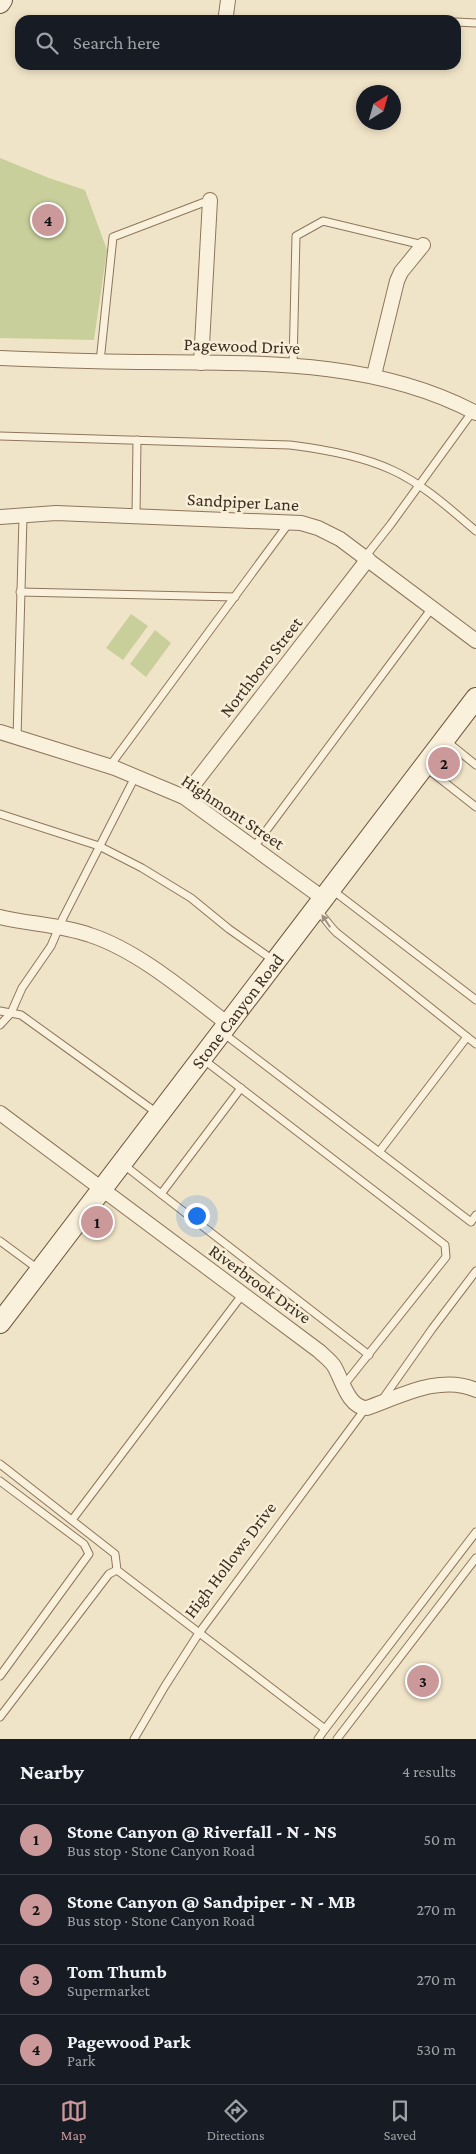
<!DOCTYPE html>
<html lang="en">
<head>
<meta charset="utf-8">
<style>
  :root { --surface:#171b24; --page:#20242c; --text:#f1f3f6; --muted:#9ea1a6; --line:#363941; --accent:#cc999b }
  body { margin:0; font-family:"Crimson Pro",serif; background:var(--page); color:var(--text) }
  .compass { position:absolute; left:356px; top:85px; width:45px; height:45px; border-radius:50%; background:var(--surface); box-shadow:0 2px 8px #0003; rotate:37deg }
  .you { position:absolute; left:196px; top:1215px; width:18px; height:18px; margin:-12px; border:4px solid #fff; border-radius:50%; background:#1a73e8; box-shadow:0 0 0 8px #1a73e833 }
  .badge { display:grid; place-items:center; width:32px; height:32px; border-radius:50%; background:var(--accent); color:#111; font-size:16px; font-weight:700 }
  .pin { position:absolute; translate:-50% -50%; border:2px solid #fff; box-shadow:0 1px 5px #0006 }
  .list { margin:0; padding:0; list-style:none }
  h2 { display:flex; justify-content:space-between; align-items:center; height:65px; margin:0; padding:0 20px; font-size:21px }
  h2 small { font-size:16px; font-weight:400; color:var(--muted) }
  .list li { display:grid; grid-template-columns:32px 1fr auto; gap:15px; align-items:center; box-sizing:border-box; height:70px; padding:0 20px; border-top:1px solid var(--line) }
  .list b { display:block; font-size:19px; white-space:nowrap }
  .list p { margin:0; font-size:16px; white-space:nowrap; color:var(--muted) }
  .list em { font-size:16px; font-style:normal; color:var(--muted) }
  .icon { flex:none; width:28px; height:28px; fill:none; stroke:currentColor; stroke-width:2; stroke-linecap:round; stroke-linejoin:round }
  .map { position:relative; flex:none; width:476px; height:1739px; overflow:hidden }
  .search { position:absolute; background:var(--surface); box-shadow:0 2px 8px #0003; left:15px; right:15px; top:15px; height:55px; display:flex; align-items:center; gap:12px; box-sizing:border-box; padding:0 18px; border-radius:15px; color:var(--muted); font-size:19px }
  .sheet { height:345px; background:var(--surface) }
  nav { display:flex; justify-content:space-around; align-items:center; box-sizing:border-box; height:70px; border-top:1px solid var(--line); background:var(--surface); font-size:14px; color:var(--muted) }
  nav a { display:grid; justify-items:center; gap:2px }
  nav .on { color:var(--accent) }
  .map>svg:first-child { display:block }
</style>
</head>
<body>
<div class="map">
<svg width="476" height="1739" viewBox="0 0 476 1739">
  <rect width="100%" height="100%" fill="#f0e4c8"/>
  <g fill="#c9cf9b">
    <polygon points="0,158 49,178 85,190 107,250 94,340 0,338"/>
    <polygon points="131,614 148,626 123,660 106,648"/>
    <polygon points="155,630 171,643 146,677 130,664"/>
  </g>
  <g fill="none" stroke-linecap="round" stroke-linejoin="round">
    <g stroke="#8d765c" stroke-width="9">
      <g id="lane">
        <polyline points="456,22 476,23"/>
        <polyline points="100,362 113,237 210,200"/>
        <polyline points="293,366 296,236 323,221 423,245"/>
        <path d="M 0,436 L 290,445 C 322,449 362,456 392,470 C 423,484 450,509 476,531"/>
        <polyline points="136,515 137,440"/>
        <polyline points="365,557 391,524 473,411"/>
        <polyline points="20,592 235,597"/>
        <polyline points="17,738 23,517"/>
        <polyline points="445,740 476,765"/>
        <polyline points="109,767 289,523"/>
        <polyline points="425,767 476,807"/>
        <polyline points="0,814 99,846 142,868 191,898 229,929 273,960"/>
        <polyline points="254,847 432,608"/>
        <polyline points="331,889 476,1000"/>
        <path d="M 316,910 C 325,917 329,926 337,933 L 476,1044"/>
        <polyline points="0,1011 21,1015 157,1113"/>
        <polyline points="0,1025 11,1013 22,988 51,946 63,918 135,777"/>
        <polyline points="223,1033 471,1222 476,1215"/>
        <polyline points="204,1060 445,1245 446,1257 344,1385"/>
        <polyline points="379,1152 467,1037"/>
        <polyline points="124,1165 161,1194 241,1088"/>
        <polyline points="161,1194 369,1355"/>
        <polyline points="0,1241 38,1269"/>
        <polyline points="382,1400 432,1329 476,1271"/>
        <polyline points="0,1464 115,1554 117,1570 325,1729 318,1739"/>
        <polyline points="0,1481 84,1544 89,1554 0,1676"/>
        <polyline points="72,1520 242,1295"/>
        <polyline points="0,1717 109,1574 117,1570"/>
        <polyline points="325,1729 476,1532"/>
        <polyline points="134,1739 165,1686 199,1633 365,1409"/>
        <polyline points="337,1739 476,1558"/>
      </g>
    </g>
    <g stroke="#8d765c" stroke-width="16">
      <g id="street">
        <polyline points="226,15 228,0"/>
        <path d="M 0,358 C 50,360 101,362 151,362 C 262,363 376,360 476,413"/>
        <polyline points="201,363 210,200"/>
        <polyline points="374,375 397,281 401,272 423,245"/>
        <polyline points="0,517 56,513 301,523 318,528 340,539 476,641"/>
        <polyline points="0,732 115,768 184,797 324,899"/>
        <polyline points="184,797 368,559"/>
        <path d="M 0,917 C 29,924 62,925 90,935 C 139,951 187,993 228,1024"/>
        <path d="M 0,1113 L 319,1351 C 324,1356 330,1360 334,1366 C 342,1379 348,1408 367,1408 C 401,1396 441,1374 476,1390"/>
      </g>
    </g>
    <g stroke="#6f573f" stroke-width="22">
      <g id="secondary">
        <polyline points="0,3 2,0"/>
        <path id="s1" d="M 0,1323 L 476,698"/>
      </g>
    </g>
    <use href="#lane" stroke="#faf1dc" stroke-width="7"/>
    <use href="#street" stroke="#faf1dc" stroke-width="14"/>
    <use href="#secondary" stroke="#faf1dc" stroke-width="20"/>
  </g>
  <defs><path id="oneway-solid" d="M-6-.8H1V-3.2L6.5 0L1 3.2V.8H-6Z" transform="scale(1.25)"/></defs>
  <use fill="#9c907e" href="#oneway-solid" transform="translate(326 921) rotate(-124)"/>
  <g text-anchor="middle" stroke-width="5" stroke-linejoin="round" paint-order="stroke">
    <g font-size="18" fill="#3d2e20" stroke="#f7eed8">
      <text transform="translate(242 346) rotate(2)" y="6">Pagewood Drive</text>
      <text transform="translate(243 502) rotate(3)" y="6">Sandpiper Lane</text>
      <text transform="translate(261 667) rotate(-52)" y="6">Northboro Street</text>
      <text transform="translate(233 812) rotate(34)" y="6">Highmont Street</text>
      <text dy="6" stroke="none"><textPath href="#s1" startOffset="392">Stone Canyon Road</textPath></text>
      <text transform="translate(260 1284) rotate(36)" y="6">Riverbrook Drive</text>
      <text transform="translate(230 1560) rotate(-53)" y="6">High Hollows Drive</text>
    </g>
  </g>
</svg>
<svg class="compass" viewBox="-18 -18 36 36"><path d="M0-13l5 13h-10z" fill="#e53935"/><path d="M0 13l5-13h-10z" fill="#9ea1a6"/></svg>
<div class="you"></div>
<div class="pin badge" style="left:97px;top:1222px">1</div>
<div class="pin badge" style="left:444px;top:763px">2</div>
<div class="pin badge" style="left:423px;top:1681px">3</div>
<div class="pin badge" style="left:48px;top:220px">4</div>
<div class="search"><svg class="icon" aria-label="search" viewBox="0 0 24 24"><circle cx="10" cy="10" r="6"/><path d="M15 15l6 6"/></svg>Search here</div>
</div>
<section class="sheet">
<h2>Nearby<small>4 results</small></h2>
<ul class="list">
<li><span class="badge">1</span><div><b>Stone Canyon @ Riverfall - N - NS</b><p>Bus stop · Stone Canyon Road</p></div><em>50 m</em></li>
<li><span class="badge">2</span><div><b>Stone Canyon @ Sandpiper - N - MB</b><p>Bus stop · Stone Canyon Road</p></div><em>270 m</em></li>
<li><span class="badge">3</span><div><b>Tom Thumb</b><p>Supermarket</p></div><em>270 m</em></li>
<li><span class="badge">4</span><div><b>Pagewood Park</b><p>Park</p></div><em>530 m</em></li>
</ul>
</section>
<nav>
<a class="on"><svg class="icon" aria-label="map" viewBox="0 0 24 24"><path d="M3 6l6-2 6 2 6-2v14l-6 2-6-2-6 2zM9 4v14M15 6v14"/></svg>Map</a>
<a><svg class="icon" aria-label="directions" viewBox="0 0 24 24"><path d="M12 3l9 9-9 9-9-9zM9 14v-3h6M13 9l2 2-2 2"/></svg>Directions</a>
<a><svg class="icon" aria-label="saved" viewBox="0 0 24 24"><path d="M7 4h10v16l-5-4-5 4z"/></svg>Saved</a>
</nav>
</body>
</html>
